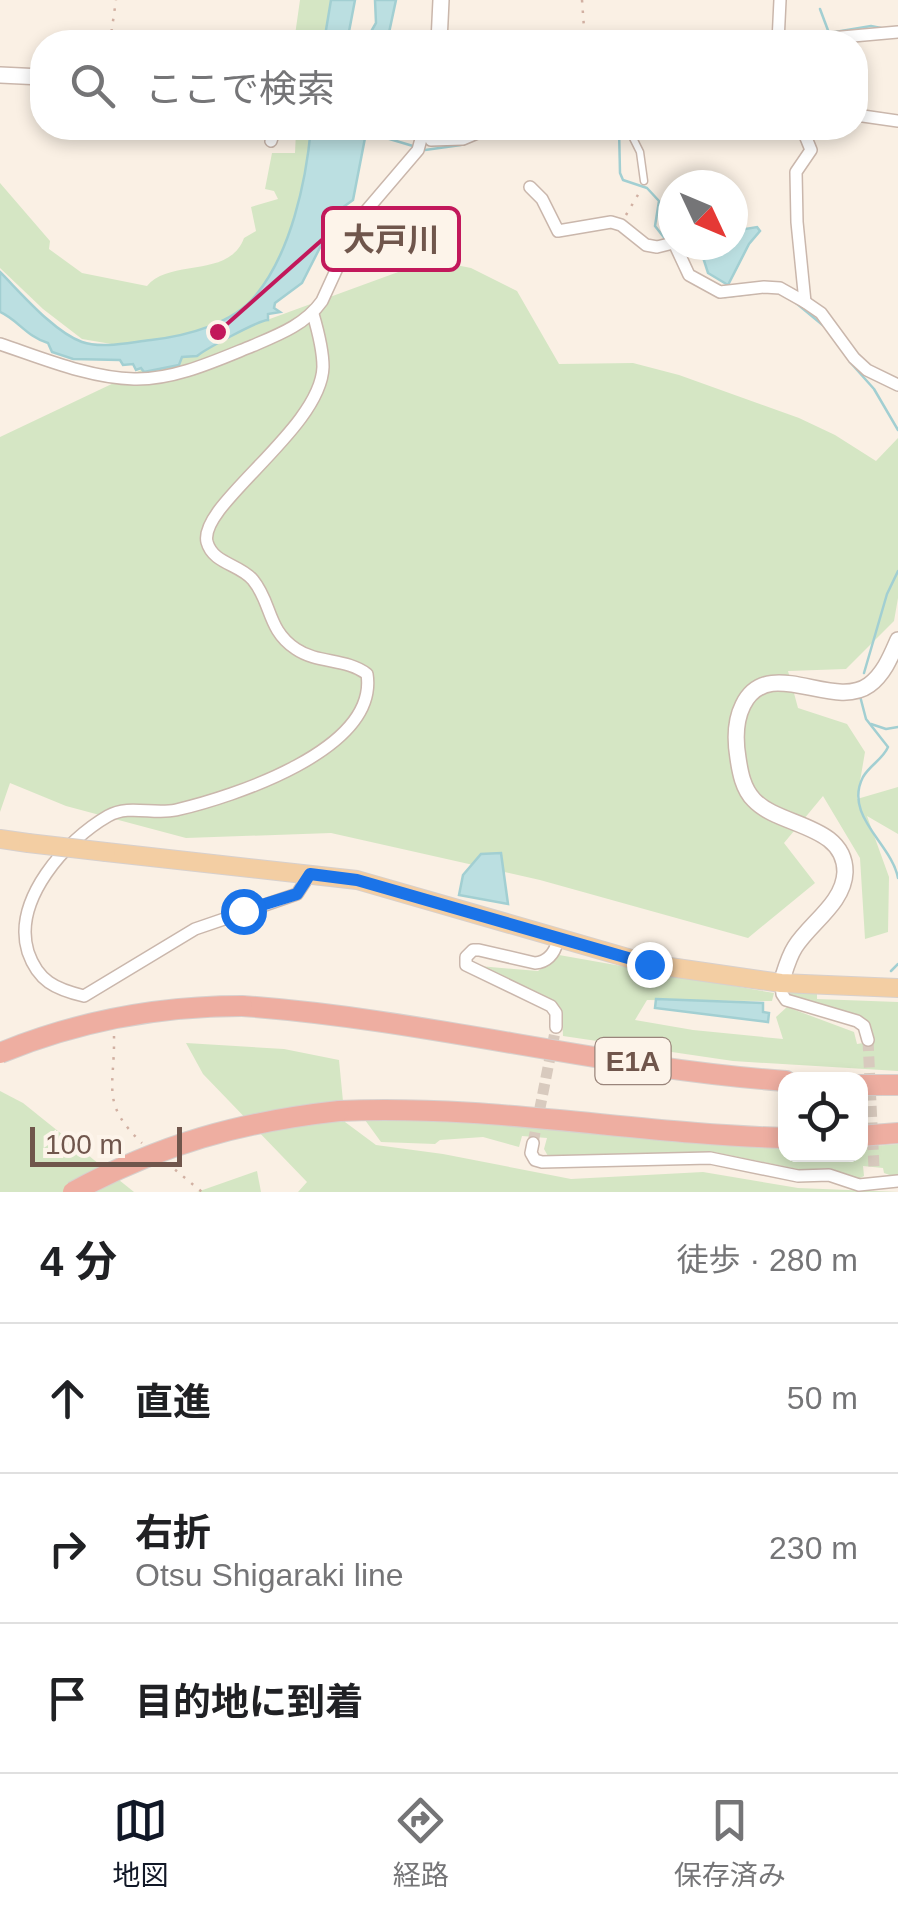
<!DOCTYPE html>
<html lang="ja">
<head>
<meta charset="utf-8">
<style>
  :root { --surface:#fff; --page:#f6f6f6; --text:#202124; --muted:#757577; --line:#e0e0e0; --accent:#111827 }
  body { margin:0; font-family:Arial,"Noto Sans JP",sans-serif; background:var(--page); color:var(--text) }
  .controls { position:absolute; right:30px; bottom:30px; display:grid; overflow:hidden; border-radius:20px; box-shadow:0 5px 15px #0003 }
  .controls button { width:90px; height:90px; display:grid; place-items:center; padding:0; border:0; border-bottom:2px solid var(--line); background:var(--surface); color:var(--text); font:50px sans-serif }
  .compass { position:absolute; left:658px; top:170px; width:90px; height:90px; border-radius:50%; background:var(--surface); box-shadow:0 5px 15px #0003; rotate:134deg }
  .scale { position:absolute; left:30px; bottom:25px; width:152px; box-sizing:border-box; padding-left:10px; border:5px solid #70564c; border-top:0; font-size:28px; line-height:35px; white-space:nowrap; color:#70564c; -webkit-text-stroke:8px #fdf4ea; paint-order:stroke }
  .stop { position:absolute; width:30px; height:30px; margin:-22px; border:8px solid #1a73e8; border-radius:50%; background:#fff }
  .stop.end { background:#1a73e8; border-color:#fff; box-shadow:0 2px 10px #0008 }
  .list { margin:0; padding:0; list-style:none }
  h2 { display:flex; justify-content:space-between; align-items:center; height:130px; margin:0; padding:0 40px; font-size:42px }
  h2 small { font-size:32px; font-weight:400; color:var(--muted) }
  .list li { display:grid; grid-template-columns:65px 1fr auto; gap:30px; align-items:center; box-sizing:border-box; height:150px; padding:0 40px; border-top:2px solid var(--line) }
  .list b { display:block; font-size:38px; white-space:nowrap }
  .list p { margin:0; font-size:32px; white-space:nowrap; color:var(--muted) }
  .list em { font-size:32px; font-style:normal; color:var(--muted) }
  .icon { flex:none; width:55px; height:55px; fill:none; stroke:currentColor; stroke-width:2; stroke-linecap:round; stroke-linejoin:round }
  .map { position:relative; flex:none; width:898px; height:1192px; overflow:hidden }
  .search { position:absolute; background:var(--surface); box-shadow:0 5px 15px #0003; left:30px; right:30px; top:30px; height:110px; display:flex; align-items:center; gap:25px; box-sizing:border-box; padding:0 35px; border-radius:40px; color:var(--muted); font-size:38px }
  .sheet { height:580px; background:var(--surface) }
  nav { display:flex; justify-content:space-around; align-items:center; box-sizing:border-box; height:140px; border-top:2px solid var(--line); background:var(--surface); font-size:28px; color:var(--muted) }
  nav a { display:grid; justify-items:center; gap:5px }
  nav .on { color:var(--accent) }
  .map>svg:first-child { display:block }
</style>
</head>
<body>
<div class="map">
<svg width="898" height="1192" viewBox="0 0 898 1192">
  <rect width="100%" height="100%" fill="#faf0e4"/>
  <g fill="#d5e6c4">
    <polygon points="300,0 340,0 333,42 294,42"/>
    <path d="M 296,131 L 315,136 L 305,199 L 262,297 L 217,327 L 135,348 L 82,339 L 43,309 L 0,268 L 0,183 L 50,241 L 49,249 L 82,273 L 147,286 C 170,258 229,279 244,238 L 256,231 L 251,207 L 278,199 L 274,191 L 265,189 L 272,153 L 295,153 Z"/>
    <polygon points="431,260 471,268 517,291 559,364 633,363 679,375 799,418 835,435 876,461 898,438 898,598 894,621 846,669 788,671 798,708 847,724 865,752 857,799 898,787 898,834 867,816 889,877 888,932 865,939 860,858 823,796 784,843 815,883 748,938 540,880 331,833 186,838 66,806 10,783 0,812 0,437 177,353"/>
    <polygon points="559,955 774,993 772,1001 647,1000 635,1020 693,1030 783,1039 776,1017 787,1007 854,1032 857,1044 875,1041 871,1026 858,1017 787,995 787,991 817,993 817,999 898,1002 898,1071 733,1061 563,1036 562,1013 552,1003 479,966 538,971"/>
    <polygon points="186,1043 284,1049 339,1060 345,1122 376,1145 443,1154 571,1179 703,1172 798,1188 898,1192 298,1192 307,1182 203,1074"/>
    <polygon points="0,1091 23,1103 134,1192 0,1192"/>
    <polygon points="350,1115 516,1124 785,1146 786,1154 860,1154 861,1147 898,1144 898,1178 884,1173 883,1168 863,1166 864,1176 858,1179 830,1168 802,1170 714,1152 548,1156 544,1149 547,1138 522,1136 519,1147 483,1137 440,1140 435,1144 381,1142 365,1120"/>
    <polygon points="257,1171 261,1192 197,1192"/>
  </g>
  <g fill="#bbdfe1" stroke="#a2cfd2" stroke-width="2.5">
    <polygon points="331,0 355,0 347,42 324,42"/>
    <polygon points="375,0 396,0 387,42 365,42 376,23"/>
    <path d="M 311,128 L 371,128 L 365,138 L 353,200 L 339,210 L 302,283 L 275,303 L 274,308 L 280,312 L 268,314 L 268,320 C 259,320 204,350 197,356 L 182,357 L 179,365 L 144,372 L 141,368 L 136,370 L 133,364 L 123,365 L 120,360 L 73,359 L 52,352 L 48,343 C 27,337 18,320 0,312 L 0,272 C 21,293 54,332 82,342 C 102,349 131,342 151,340 C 186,336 233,324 256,295 C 291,252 306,182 311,128 Z"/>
    <polygon points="757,227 760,231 749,244 728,285 708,273 699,245 733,245 733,231"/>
    <polygon points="501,853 508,904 459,895 463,875 481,854"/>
    <polygon points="656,999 763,1003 763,1012 769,1013 768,1022 655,1008"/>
  </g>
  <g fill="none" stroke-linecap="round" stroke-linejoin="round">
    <g stroke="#a2cfd2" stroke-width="2.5">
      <polyline points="820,9 829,33 871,26 881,28"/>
      <polyline points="619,128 620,173 623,180 647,188 659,201 655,226 666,240"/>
      <polyline points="366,132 413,146"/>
      <polyline points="425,150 461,145"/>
      <polyline points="725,297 757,293"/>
      <polyline points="796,303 825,327"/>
      <polyline points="850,362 874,389 898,430"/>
      <polyline points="864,673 887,594 898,571"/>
      <path d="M 860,696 L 866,719 L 888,747 C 883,759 870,765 863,777 C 843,816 892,844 898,878"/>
      <polyline points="871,724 886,729 898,727"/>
      <polyline points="891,971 898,964"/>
    </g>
    <g stroke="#d8cabe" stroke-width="11" stroke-dasharray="11 5.5" stroke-linecap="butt">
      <polyline points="868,1040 874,1168"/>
      <polyline points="533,1143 556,1027"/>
    </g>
    <g stroke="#cab7ac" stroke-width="9">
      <polyline id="service" points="628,128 640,152 644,181"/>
    </g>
    <g stroke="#cab7ac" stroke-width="14">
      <g id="minor">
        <polyline points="778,42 780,0"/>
        <polyline points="786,42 898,32"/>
        <polyline points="856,115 898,121"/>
        <polyline points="426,128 431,140 463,139 489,128"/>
        <polyline points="802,128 811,150 796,172 797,222 805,302"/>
        <polyline points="271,141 275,128"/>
        <polyline points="530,187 542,199 558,231 611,222 621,225 646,245 657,247 673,243"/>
        <polyline points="675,245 689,275 720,292 764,287 780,288 805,302 821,313 854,358 867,370 898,385"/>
        <path d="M 0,344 C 42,358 89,378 134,379 C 174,380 215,361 252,346 C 278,335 305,325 322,301 L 360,218 L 418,150 L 424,128"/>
        <path d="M 310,874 L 297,894 L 195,929 L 84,996 C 55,989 38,981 28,952 C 12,900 66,840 108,816 C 129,804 153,815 176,810 C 232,797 379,750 367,674 C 346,658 318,664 296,649 C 267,630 272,603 253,580 C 240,564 213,564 207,542 C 198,505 321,429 323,367 C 323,349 318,331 313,314"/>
        <polyline points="781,983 782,994 786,1000 857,1021 864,1026 868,1040"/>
        <path d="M 556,1027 L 556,1013 L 551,1006 L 466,965 L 466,957 L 473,950 L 479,950 L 535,963 C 549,962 555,952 558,940"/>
        <polyline points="533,1143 531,1153 535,1160 542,1162 710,1158 798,1176 829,1175 859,1185 898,1181"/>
      </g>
    </g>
    <g stroke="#cab7ac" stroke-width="18">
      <g id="tertiary">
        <polyline points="439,42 441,0"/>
        <polyline points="0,75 42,77"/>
        <path d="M 781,983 C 785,971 788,958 795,947 C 810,923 844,903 845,872 C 845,824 779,827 754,800 C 743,789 740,772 738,758 C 735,740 735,721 743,705 C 768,654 833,711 869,685 C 884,674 891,656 898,640"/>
      </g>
    </g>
    <g stroke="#d7d0cd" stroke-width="20">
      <g id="primary">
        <polyline points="0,839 28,843"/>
        <polyline points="106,852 357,880 649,964 781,983 898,988"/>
      </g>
    </g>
    <g stroke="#d7d0cd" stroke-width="22">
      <g id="motorway">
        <path d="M 242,1006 C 425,1019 603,1068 786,1081"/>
        <polyline points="860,1085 898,1085"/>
        <path d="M 339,1111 C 488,1104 637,1134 786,1138"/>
        <polyline points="860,1136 898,1133"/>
      </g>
    </g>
    <g stroke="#d1b0a2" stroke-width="2.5" stroke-dasharray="2.5 8" stroke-linecap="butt">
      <polyline points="582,0 585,42"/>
      <polyline points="110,42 116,0"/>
      <polyline points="320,128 413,130"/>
      <polyline points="626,215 642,188"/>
      <path d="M 114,1036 C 115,1088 100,1103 142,1143"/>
      <polyline points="167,1163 202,1192"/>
    </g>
    <use href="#service" stroke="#fff" stroke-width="6"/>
    <use href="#minor" stroke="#fff" stroke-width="11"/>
    <use href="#tertiary" stroke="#fff" stroke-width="15"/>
    <use href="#primary" stroke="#f3cea3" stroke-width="18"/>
    <use href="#motorway" stroke="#eeaea1" stroke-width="20"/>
    <g stroke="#d7d0cd" stroke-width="20" stroke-linecap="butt">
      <polyline id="primary-bridge" points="28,843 106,852"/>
    </g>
    <g stroke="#d7d0cd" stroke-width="22" stroke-linecap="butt">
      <g id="motorway-bridge">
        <path d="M 0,1053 C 78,1021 158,1006 242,1006"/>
        <path d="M 73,1192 C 161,1144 240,1122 339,1111"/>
      </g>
    </g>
    <use href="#primary-bridge" stroke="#f3cea3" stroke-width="18"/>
    <use href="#motorway-bridge" stroke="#eeaea1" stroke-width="20"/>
  </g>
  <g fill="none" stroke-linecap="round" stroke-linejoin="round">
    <polyline stroke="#1a73e8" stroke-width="12" points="243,911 297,894 310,874 357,880 649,964"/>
  </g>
  <g text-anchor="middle" stroke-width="9" stroke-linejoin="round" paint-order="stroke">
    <rect fill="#fdf4ea" stroke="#9a857b" stroke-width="2.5" x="595.5" y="1038" width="75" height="46" rx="8"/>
    <g font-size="28" font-weight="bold" fill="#70564c">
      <text x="633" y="1071">E1A</text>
    </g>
  </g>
  <path fill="none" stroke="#c2185b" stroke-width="4" d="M218 332L323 239"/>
  <circle fill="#c2185b" stroke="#fdf4ea" stroke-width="4" cx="218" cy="332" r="10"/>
  <rect fill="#fdf4ea" stroke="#c2185b" stroke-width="4" x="323" y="208" width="136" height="62" rx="10"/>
  <g font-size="32" text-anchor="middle" font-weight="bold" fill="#70564c">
    <text x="391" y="251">大戸川</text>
  </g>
</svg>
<div class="controls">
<button><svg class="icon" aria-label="locate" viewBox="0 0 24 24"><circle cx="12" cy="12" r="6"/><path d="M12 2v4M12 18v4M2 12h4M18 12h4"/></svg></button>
</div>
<svg class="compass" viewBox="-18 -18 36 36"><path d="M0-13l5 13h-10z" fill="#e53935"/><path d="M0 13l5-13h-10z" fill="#757577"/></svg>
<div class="scale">100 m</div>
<div class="stop" style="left:243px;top:911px"></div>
<div class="stop end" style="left:649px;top:964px"></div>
<div class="search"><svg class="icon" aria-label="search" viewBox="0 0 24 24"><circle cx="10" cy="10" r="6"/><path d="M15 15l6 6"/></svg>ここで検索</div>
</div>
<section class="sheet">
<h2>4 分<small>徒歩 · 280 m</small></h2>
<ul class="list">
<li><svg class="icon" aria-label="ahead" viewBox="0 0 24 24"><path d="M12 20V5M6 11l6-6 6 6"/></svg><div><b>直進</b></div><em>50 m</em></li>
<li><svg class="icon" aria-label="right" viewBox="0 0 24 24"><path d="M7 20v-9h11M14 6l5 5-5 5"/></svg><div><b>右折</b><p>Otsu Shigaraki line</p></div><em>230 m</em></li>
<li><svg class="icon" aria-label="arrive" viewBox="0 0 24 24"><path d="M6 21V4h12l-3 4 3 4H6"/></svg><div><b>目的地に到着</b></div></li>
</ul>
</section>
<nav>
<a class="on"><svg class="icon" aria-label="map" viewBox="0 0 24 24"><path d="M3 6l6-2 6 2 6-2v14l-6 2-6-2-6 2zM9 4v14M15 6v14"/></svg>地図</a>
<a><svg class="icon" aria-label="directions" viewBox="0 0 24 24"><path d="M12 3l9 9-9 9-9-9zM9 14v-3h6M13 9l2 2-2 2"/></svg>経路</a>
<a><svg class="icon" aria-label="saved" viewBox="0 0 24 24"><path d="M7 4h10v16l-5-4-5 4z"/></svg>保存済み</a>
</nav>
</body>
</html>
